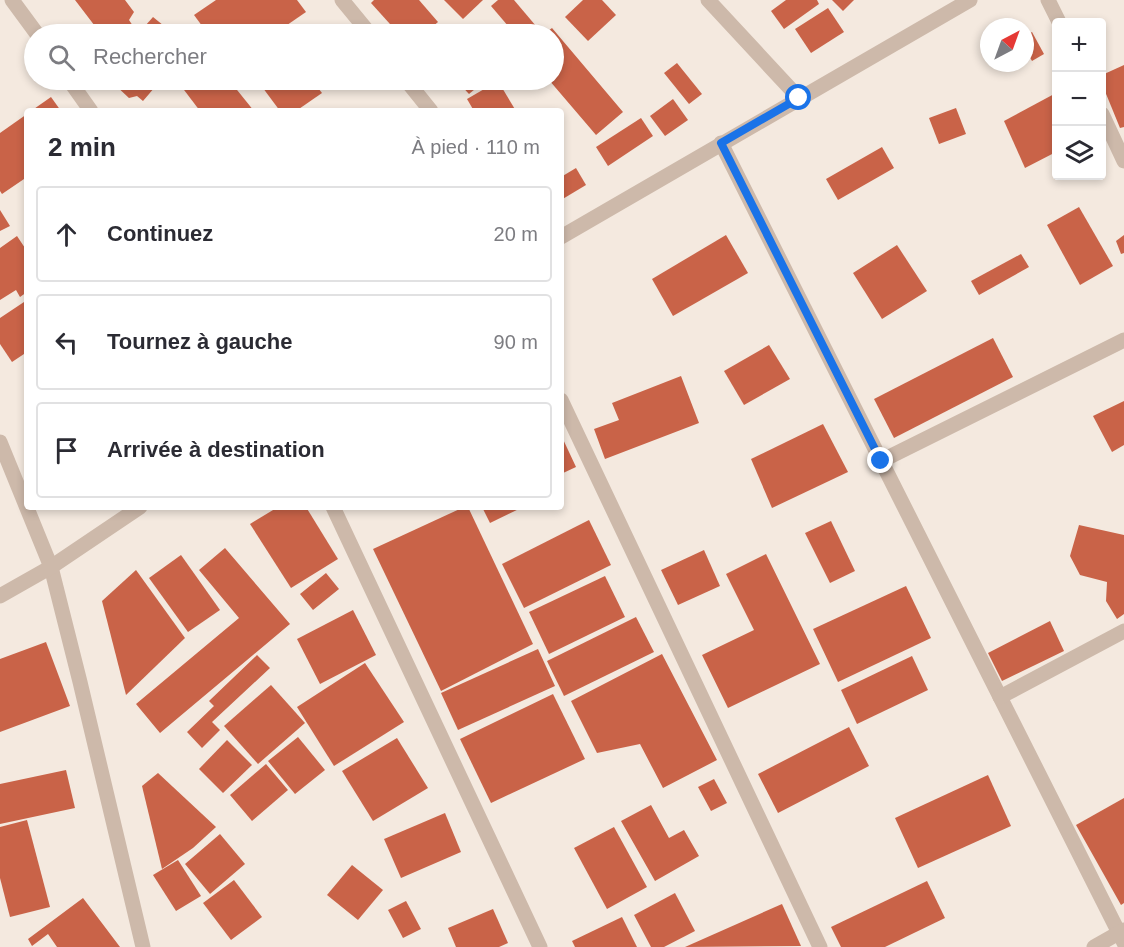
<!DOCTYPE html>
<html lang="fr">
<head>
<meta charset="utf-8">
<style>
  :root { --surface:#fff; --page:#f7f7f7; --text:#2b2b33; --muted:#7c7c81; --line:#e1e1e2 }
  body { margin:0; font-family:Arial,sans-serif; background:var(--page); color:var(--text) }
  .controls { position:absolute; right:18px; top:18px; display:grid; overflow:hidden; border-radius:6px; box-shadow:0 3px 9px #0003 }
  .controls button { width:54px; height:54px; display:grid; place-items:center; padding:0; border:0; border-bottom:2px solid var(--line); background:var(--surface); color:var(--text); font:30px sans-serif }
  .compass { position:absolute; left:980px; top:18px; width:54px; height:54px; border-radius:50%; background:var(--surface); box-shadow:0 3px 9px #0003; rotate:41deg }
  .stop { position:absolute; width:18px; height:18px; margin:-14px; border:4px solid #1a73e8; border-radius:50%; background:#fff }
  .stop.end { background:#1a73e8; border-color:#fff; box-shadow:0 2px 6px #0008 }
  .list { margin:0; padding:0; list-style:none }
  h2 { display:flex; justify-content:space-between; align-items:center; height:78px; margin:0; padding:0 24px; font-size:26px }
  h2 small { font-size:20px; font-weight:400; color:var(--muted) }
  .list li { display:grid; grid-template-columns:39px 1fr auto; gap:18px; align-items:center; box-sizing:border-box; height:96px; margin:0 12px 12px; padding:0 12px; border:2px solid var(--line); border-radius:6px }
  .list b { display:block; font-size:22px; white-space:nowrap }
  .list em { font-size:20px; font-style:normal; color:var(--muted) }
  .icon { flex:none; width:33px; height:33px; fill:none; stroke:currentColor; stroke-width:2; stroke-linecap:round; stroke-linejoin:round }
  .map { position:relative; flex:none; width:1124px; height:947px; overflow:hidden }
  .search { position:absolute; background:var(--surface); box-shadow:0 3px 9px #0003; left:24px; top:24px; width:540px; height:66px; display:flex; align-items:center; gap:15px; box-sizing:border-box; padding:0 21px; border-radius:33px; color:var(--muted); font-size:22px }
  .panel { position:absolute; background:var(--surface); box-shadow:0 3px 9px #0003; left:24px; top:108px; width:540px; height:402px; border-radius:6px }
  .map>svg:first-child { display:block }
</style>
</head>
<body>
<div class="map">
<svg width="1124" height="947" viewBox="0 0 1124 947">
  <rect width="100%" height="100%" fill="#f4e9df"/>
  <g fill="#c96348">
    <polygon points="75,0 125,0 134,12 129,20 137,32 134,34 101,34"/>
    <polygon points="216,0 297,0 306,12 274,34 208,34 194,15"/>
    <polygon points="374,0 419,0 438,22 424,34 399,34 371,3"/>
    <polygon points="444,0 483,0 463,19"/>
    <polygon points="498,0 514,0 536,26 526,34 515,34 491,6"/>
    <polygon points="583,0 602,0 616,15 588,41 565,17"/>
    <polygon points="786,0 817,0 819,4 784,29 771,11"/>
    <polygon points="832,0 854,0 843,11"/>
    <polygon points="828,8 844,32 811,53 795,29"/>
    <polygon points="153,17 174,34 138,34"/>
    <polygon points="552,28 623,112 596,135 549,80 554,80 554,34 544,34"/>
    <polygon points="1032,32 1044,54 1032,61 1025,49 1025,36"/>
    <polygon points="677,63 702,94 689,104 664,73"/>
    <polygon points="1124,65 1124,127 1120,128 1102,84 1102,75"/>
    <polygon points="112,80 161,80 143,101 137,96 129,98 114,84"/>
    <polygon points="180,80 229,80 254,111 200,111 178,82"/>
    <polygon points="257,80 312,80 322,93 296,111 280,111"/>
    <polygon points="456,80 486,80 469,94"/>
    <polygon points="498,81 516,111 474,111 467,99"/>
    <polygon points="1056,93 1056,152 1025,168 1004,121"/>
    <polygon points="51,97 61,111 31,111"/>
    <polygon points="673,99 688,120 665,136 650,116"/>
    <polygon points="956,108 966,134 939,144 929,118"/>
    <polygon points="27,114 27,177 2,194 0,191 0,133"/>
    <polygon points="641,118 653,136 608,166 596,147"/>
    <polygon points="882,147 894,168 838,200 826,179"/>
    <polygon points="576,168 586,185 561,200 561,177"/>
    <polygon points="1079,207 1113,266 1080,285 1047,225"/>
    <polygon points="0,210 10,226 0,231"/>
    <polygon points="726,235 748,273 673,316 652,279"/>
    <polygon points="1124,235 1124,253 1121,254 1116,241"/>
    <polygon points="17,236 27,251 27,292 20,297 16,290 0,300 0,248"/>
    <polygon points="897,245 927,291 882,319 853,273"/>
    <polygon points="1021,254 1029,267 979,295 971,281"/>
    <polygon points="27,300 27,352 12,362 0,344 0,318"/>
    <polygon points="993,338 1013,377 894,438 874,399"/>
    <polygon points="769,345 790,379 744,405 724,371"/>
    <polygon points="681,376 699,423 605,459 594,429 619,420 612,403"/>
    <polygon points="1124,401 1124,445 1112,452 1093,416"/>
    <polygon points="823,424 848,472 772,508 751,459"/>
    <polygon points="561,435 576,467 561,474"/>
    <polygon points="278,507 306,507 338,559 291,588 250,524"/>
    <polygon points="464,507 468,507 533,644 441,691 373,549"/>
    <polygon points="482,507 523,507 490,523"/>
    <polygon points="589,520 611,565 524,608 502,564"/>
    <polygon points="831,521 855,571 830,583 805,533"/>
    <polygon points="1079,525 1124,535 1124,614 1117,619 1106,601 1107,582 1080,575 1070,556"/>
    <polygon points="225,548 290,624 160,733 136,704 239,618 199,570"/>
    <polygon points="704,550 720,586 678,605 661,570"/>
    <polygon points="766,554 820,664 728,708 702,655 754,630 726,574"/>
    <polygon points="181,555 220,610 188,632 149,578"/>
    <polygon points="136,570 185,638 126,695 102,601"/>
    <polygon points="326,573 339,589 313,610 300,594"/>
    <polygon points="605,576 625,617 549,654 529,612"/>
    <polygon points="906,586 931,638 838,682 813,629"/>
    <polygon points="353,610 376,655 320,684 297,639"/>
    <polygon points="636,617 654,652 564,696 547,661"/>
    <polygon points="1050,621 1064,651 1002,681 988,653"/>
    <polygon points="46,642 70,706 0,732 0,659"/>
    <polygon points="538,649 555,686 458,730 441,693"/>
    <polygon points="662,654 717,760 663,788 640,744 597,753 571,701"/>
    <polygon points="257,655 270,668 212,722 220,730 202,748 187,732 214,706 209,701"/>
    <polygon points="912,656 928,690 857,724 841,690"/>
    <polygon points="365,663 404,722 334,766 297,707"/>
    <polygon points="271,685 305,723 258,764 224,726"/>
    <polygon points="553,694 585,759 491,803 460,739"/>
    <polygon points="849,727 869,766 778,813 758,774"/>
    <polygon points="298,737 325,770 295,794 268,761"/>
    <polygon points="397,738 428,788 373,821 342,771"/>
    <polygon points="227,740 252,765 223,793 199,769"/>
    <polygon points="266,764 288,790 252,821 230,795"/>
    <polygon points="66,770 75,808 0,824 0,784"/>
    <polygon points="158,773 216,827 193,848 162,869 142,786"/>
    <polygon points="988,775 1011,826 918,868 895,818"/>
    <polygon points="714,779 727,803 711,811 698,787"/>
    <polygon points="1124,798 1124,903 1121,905 1076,825"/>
    <polygon points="651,805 669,838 684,830 699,856 655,881 621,821"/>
    <polygon points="445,813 461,852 401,878 384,839"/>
    <polygon points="27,820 50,907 10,917 0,878 0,827"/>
    <polygon points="614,827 647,887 607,909 574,848"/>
    <polygon points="220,834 245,864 210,894 185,864"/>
    <polygon points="178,860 201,896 176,911 153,875"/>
    <polygon points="352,865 383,890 358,920 327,895"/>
    <polygon points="234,880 262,917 231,940 203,903"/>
    <polygon points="927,881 945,918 885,947 841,947 831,927"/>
    <polygon points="675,893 695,931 664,947 651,947 634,915"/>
    <polygon points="83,898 120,947 57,947 48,934 32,946 28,939"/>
    <polygon points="406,901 421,929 403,938 388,910"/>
    <polygon points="782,904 801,946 685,947"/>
    <polygon points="493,909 508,943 499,947 456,947 448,928"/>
    <polygon points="622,917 637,947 575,947 572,941"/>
  </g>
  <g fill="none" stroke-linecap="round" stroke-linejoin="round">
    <g stroke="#cdb9aa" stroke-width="15">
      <polyline points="12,0 37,34"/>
      <polyline points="342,0 370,34"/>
      <polyline points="708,0 799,98"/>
      <polyline points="1048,0 1059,22"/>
      <polyline points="69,80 91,111"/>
      <polyline points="406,80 431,111"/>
      <polyline points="1102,114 1124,161"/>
      <polyline points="721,143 1124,943"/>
      <polyline points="561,237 970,0"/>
      <polyline points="561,400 820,947"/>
      <polyline points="0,442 51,567 80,682 143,947"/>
      <polyline points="881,461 1124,340"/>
      <polyline points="333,507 540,947"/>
      <polyline points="0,596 51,567 140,507"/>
      <polyline points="1000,697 1124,631"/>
      <polyline points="1094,947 1124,930"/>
    </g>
  </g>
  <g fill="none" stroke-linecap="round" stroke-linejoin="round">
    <polyline stroke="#1a73e8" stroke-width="8" points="799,98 721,143 881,461"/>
  </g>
</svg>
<div class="controls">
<button>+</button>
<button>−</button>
<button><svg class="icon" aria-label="layers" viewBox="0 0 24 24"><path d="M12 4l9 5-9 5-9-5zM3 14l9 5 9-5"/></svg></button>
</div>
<svg class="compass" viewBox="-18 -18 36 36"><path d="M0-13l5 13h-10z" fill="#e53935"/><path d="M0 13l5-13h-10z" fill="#7c7c81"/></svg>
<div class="stop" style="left:799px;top:98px"></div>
<div class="stop end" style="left:881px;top:461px"></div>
<div class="search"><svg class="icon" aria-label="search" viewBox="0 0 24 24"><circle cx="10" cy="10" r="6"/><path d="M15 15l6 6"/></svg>Rechercher</div>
<section class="panel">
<h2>2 min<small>À pied · 110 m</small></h2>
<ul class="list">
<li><svg class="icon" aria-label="ahead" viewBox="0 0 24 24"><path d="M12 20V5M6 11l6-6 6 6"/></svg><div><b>Continuez</b></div><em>20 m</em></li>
<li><svg class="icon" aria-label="left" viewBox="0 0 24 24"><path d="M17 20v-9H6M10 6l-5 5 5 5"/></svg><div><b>Tournez à gauche</b></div><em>90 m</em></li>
<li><svg class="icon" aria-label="arrive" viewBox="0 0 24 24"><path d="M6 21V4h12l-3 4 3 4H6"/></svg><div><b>Arrivée à destination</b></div></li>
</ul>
</section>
</div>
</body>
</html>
